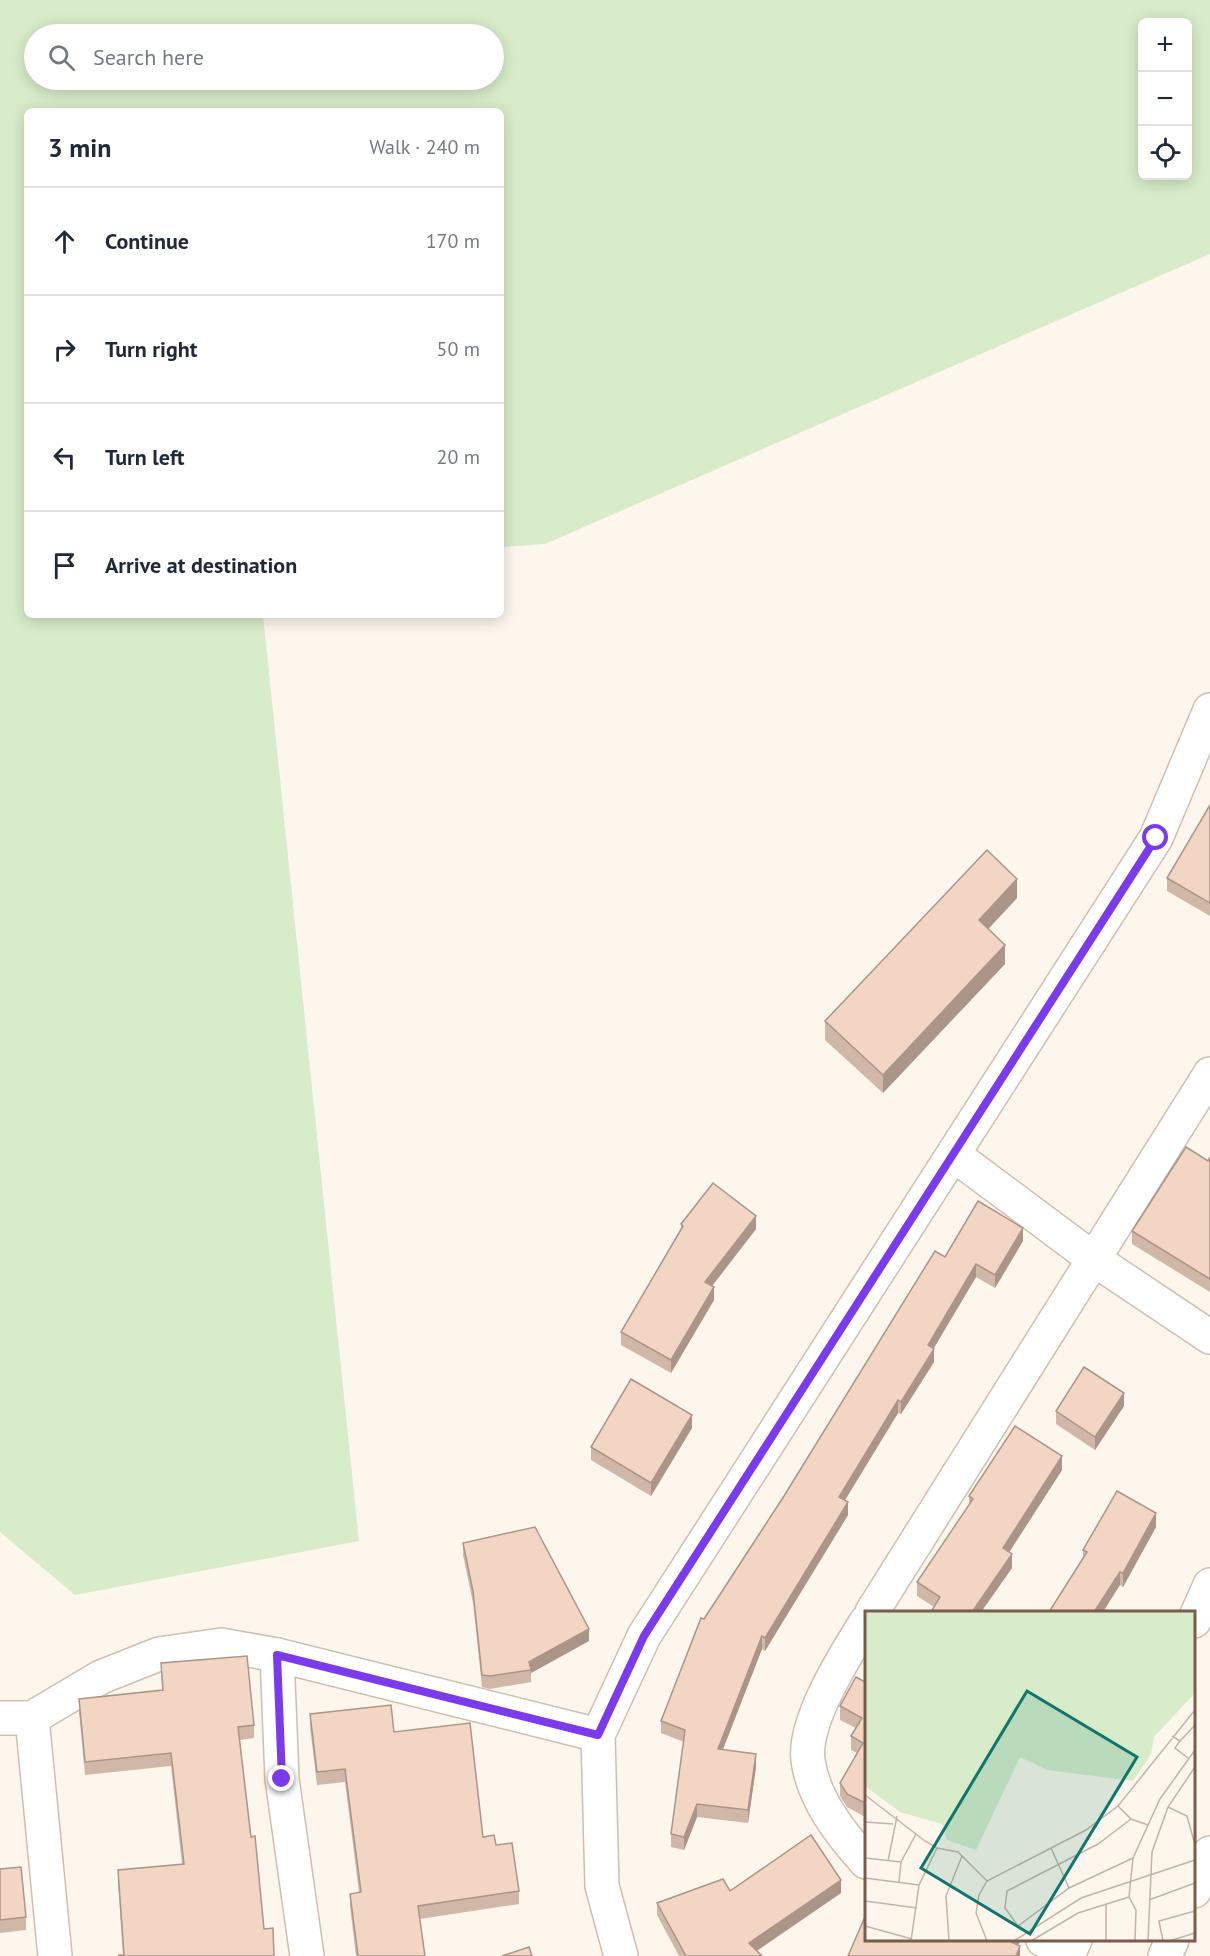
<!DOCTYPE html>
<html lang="en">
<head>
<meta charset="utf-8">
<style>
  :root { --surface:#fff; --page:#f6f6f7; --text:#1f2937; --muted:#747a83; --line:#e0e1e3 }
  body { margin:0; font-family:"PT Sans",sans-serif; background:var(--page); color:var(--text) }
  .controls { position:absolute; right:18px; top:18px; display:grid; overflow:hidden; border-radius:9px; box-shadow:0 3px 15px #0003 }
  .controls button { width:54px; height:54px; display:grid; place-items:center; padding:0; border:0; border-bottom:2px solid var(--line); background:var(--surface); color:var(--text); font:30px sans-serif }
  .stop { position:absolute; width:18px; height:18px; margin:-14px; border:4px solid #7c3aed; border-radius:50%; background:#fff }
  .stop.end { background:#7c3aed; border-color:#fff; box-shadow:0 2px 6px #0008 }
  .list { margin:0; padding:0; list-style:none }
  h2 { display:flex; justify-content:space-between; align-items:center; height:78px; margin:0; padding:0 24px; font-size:26px }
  h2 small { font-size:20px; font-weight:400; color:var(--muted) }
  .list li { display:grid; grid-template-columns:39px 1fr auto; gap:18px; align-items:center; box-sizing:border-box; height:108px; padding:0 24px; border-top:2px solid var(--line) }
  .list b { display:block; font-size:22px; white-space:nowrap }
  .list em { font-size:20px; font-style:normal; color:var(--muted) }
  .icon { flex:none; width:33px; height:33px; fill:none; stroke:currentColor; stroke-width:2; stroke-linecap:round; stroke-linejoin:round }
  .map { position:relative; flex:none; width:1210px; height:1956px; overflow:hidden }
  .search { position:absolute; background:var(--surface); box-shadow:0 3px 15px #0003; left:24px; top:24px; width:480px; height:66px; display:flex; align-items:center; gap:15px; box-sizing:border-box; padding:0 21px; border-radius:33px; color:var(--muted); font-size:22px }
  .panel { position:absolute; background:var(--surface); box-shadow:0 3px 15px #0003; left:24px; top:108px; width:480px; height:510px; border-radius:9px }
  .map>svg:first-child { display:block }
</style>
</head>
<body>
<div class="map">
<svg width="1210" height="1956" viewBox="0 0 1210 1956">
  <rect width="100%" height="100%" fill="#fdf6ec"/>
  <path fill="#d8ecc9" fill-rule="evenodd" d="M 0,0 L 1210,0 L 1210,254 L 545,544 L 501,547 L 501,111 L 27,111 L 27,615 L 263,615 L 359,1541 L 75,1595 L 0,1532 ZM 1142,22 L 1188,22 L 1188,176 L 1142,176 ZM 34,34 L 494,34 L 494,80 L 34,80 Z"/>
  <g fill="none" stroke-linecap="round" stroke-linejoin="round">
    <g stroke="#d1beb0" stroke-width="36">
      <g id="minor">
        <polyline points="954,1155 1095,1260 1210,1337"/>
        <polyline points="872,1612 1210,1074"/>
        <polyline points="1194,1621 1210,1585"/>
        <path d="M 866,1622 C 846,1654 803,1721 808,1760 C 813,1799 841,1834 866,1862"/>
        <polyline points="277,1655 282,1779 307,1956"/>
        <polyline points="0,1718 32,1718 101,1677 159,1654 221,1645 277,1655 598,1735"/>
        <polyline points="32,1718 55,1956"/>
        <polyline points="1194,1891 1210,1853"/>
        <polyline points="1043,1940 1070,1951 1075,1940"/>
        <polyline points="621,1956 602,1886 598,1735 644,1636 1156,838 1210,710"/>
        <polyline points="1165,1956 1172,1940"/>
      </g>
    </g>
    <use href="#minor" stroke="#fff" stroke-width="33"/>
  </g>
  <g fill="#d1b7a8">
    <polygon points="1210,805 1210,916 1167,891 1167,878"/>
    <polygon points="1017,898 988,929 1005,964 883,1093 825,1040 825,1021"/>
    <polygon points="1210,1157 1210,1292 1132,1244 1132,1231 1208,1161"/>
    <polygon points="681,1224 756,1229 712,1286 714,1300 671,1373 621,1345 621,1332 681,1229"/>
    <polygon points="1023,1241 995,1288 976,1277 933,1349 934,1362 901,1414 898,1413 845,1500 848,1515 765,1651 762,1649 723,1749 756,1767 748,1823 697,1817 684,1850 671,1847 671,1834 684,1742 661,1733 661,1721 704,1619 945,1257"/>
    <polygon points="1124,1406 1095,1450 1056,1424 1056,1411"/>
    <polygon points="692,1428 651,1496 591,1460 591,1447"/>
    <polygon points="1062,1470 1009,1552 1012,1568 981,1612 931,1612 934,1607 917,1596 917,1582 969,1505 969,1496"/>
    <polygon points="1156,1527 1123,1587 1083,1559 1083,1550"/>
    <polygon points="463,1543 589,1641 531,1673 531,1682 490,1689 482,1687 473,1603 463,1555"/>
    <polygon points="161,1663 254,1725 254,1738 240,1740 251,1837 123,1955 118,1883 118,1870 182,1864 171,1766 85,1775 79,1712 79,1699 162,1690"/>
    <polygon points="867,1683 867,1818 847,1807 840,1796 840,1783 857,1753 851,1750 851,1736 856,1728 840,1720 840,1706"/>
    <polygon points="310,1714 394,1732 483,1837 496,1845 519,1891 519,1904 420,1919 425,1956 356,1956 350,1906 350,1894 359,1892 345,1782 317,1785 310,1727"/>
    <polygon points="0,1869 26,1917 26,1930 0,1933"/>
    <polygon points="730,1891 841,1893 757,1951 762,1956 679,1956 657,1915 657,1903"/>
  </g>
  <g fill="#aa9588">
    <polygon points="1017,879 1017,898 979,939 979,920"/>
    <polygon points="1005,945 1005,964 883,1093 883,1075"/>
    <polygon points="756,1216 756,1229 705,1295 705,1282"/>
    <polygon points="1023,1228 1023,1241 995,1288 995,1275"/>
    <polygon points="976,1264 976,1277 928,1358 928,1345"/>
    <polygon points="714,1287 714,1300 671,1373 671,1360"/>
    <polygon points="934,1349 934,1362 901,1414 901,1402"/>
    <polygon points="1124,1393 1124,1406 1095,1450 1095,1437"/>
    <polygon points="898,1400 898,1413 839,1510 839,1497"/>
    <polygon points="692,1415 692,1428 651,1496 651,1483"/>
    <polygon points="1062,1456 1062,1470 1003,1562 1003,1548"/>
    <polygon points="848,1502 848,1515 765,1651 765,1638"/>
    <polygon points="1156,1513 1156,1527 1123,1587 1123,1573"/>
    <polygon points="1012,1554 1012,1568 981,1612 972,1612"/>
    <polygon points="1120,1572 1120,1585 1103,1612 1094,1612"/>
    <polygon points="589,1629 589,1641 531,1673 529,1662"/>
    <polygon points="762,1636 762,1649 718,1762 718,1749"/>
    <polygon points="756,1754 756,1767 748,1823 748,1810"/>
    <polygon points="697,1804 697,1817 684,1850 684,1837"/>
    <polygon points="841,1880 841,1893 749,1956 749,1943"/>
    <polygon points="1013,1940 1021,1940 1011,1956 1011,1942"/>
    <polygon points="1020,1946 1020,1956 1016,1956"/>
  </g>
  <g fill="#f3d5c3" stroke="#aa9588" stroke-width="1.5">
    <polygon points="1210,805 1210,903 1167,878"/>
    <polygon points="987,850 1017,879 979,920 1005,945 883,1075 825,1021"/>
    <polygon points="1186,1147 1208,1161 1210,1157 1210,1279 1132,1231"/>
    <polygon points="713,1183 756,1216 705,1282 714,1287 671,1360 621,1332 683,1226 681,1224"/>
    <polygon points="978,1201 1023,1228 995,1275 976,1264 928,1345 934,1349 901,1402 898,1400 839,1497 848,1502 765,1638 762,1636 718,1749 756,1754 748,1810 697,1804 684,1837 671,1834 685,1730 661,1721 701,1618 704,1619 784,1496 935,1251 945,1257"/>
    <polygon points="1084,1367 1124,1393 1095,1437 1056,1411"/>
    <polygon points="631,1379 692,1415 651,1483 591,1447"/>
    <polygon points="1015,1426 1062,1456 1003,1548 1012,1554 972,1612 931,1612 940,1597 917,1582 973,1499 969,1496"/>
    <polygon points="1117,1491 1156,1513 1123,1573 1120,1572 1094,1612 1049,1612 1087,1552 1083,1550"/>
    <polygon points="535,1527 589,1629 529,1662 531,1670 490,1676 482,1675 473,1591 463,1543"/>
    <polygon points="247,1656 254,1725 238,1727 251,1837 255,1836 264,1929 273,1928 274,1956 119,1956 119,1955 124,1955 118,1870 184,1864 171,1753 85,1762 79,1699 163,1690 161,1663"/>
    <polygon points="856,1677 867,1683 867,1804 847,1794 840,1783 863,1743 851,1736 862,1718 840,1706"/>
    <polygon points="391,1705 394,1732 470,1723 483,1837 494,1835 496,1845 512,1843 519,1891 418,1906 425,1956 358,1956 350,1894 361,1892 345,1769 317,1772 310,1714"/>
    <polygon points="811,1835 841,1880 749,1943 762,1956 686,1956 657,1903 723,1879 730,1891"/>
    <polygon points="21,1867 26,1917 0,1920 0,1869"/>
    <polygon points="867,1912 867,1940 1013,1940 1011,1942 1020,1946 1016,1956 848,1956"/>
    <polygon points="529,1947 532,1956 502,1956"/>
  </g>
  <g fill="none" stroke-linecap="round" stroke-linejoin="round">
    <polyline stroke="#7c3aed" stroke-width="8" points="282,1779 277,1655 598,1735 644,1636 1156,838"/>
  </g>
  <g transform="translate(865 1611)">
    <rect width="330" height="330" fill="#fdf6ec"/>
    <path d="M 0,0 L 330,0 L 330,82 L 289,126 L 286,143 L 268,170 L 182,159 L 155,146 L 111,239 L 82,229 L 77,213 L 35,201 L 0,175 Z" fill="#d8ecc9"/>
    <path fill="none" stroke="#c5b3a7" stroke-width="1.5" d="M 307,125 L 315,130 L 330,114M 315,130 L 310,137 L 323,147M 0,184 L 60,230 L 72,237 L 93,241 L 122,270M 253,195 L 266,208 L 283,214M 303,196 L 322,205 L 330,234M 266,208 L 233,233 L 142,280 L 140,297 L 153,315 L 204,277 L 268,247M 0,211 L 28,213M 186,237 L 204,277M 0,247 L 36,251M 23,250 L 32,205M 0,267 L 54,274M 34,271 L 36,251 L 51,223M 284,289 L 330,272M 0,290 L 52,297M 0,315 L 47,328M 46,330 L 54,274 L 72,237M 84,330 L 81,285 L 97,245M 122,330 L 111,302 L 114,284 L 122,270 L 221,219 L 253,195 L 330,99M 149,330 L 216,287 L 330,249M 166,330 L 213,302 L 264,286M 241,330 L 241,294M 270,330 L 271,299 L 264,286 L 268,247 L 295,188 L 330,139M 283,330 L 287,241 L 303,196 L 330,156M 298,330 L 294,310 L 330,300M 304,330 L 330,322"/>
    <path fill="#0f766e" fill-opacity="0.15" stroke="#0f766e" stroke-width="3" d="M 162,80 L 272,146 L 165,323 L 56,257 Z"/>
    <rect width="330" height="330" fill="none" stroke="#7a5c4d" stroke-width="3"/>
  </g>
</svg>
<div class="controls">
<button>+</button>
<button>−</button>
<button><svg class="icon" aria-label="locate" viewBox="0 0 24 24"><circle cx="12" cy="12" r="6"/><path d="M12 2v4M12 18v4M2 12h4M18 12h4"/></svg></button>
</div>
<div class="stop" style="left:1156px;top:838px"></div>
<div class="stop end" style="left:282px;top:1779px"></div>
<div class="search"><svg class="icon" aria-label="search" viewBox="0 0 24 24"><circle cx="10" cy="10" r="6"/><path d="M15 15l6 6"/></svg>Search here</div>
<section class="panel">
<h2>3 min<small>Walk · 240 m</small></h2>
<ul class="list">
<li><svg class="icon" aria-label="ahead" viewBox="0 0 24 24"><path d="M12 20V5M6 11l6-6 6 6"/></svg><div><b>Continue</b></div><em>170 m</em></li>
<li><svg class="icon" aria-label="right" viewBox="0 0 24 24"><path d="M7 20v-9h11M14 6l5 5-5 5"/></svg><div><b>Turn right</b></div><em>50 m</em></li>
<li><svg class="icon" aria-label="left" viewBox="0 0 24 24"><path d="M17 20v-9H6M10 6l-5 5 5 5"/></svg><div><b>Turn left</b></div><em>20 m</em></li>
<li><svg class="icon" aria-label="arrive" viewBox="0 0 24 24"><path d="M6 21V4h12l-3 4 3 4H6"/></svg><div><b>Arrive at destination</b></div></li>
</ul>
</section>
</div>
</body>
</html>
